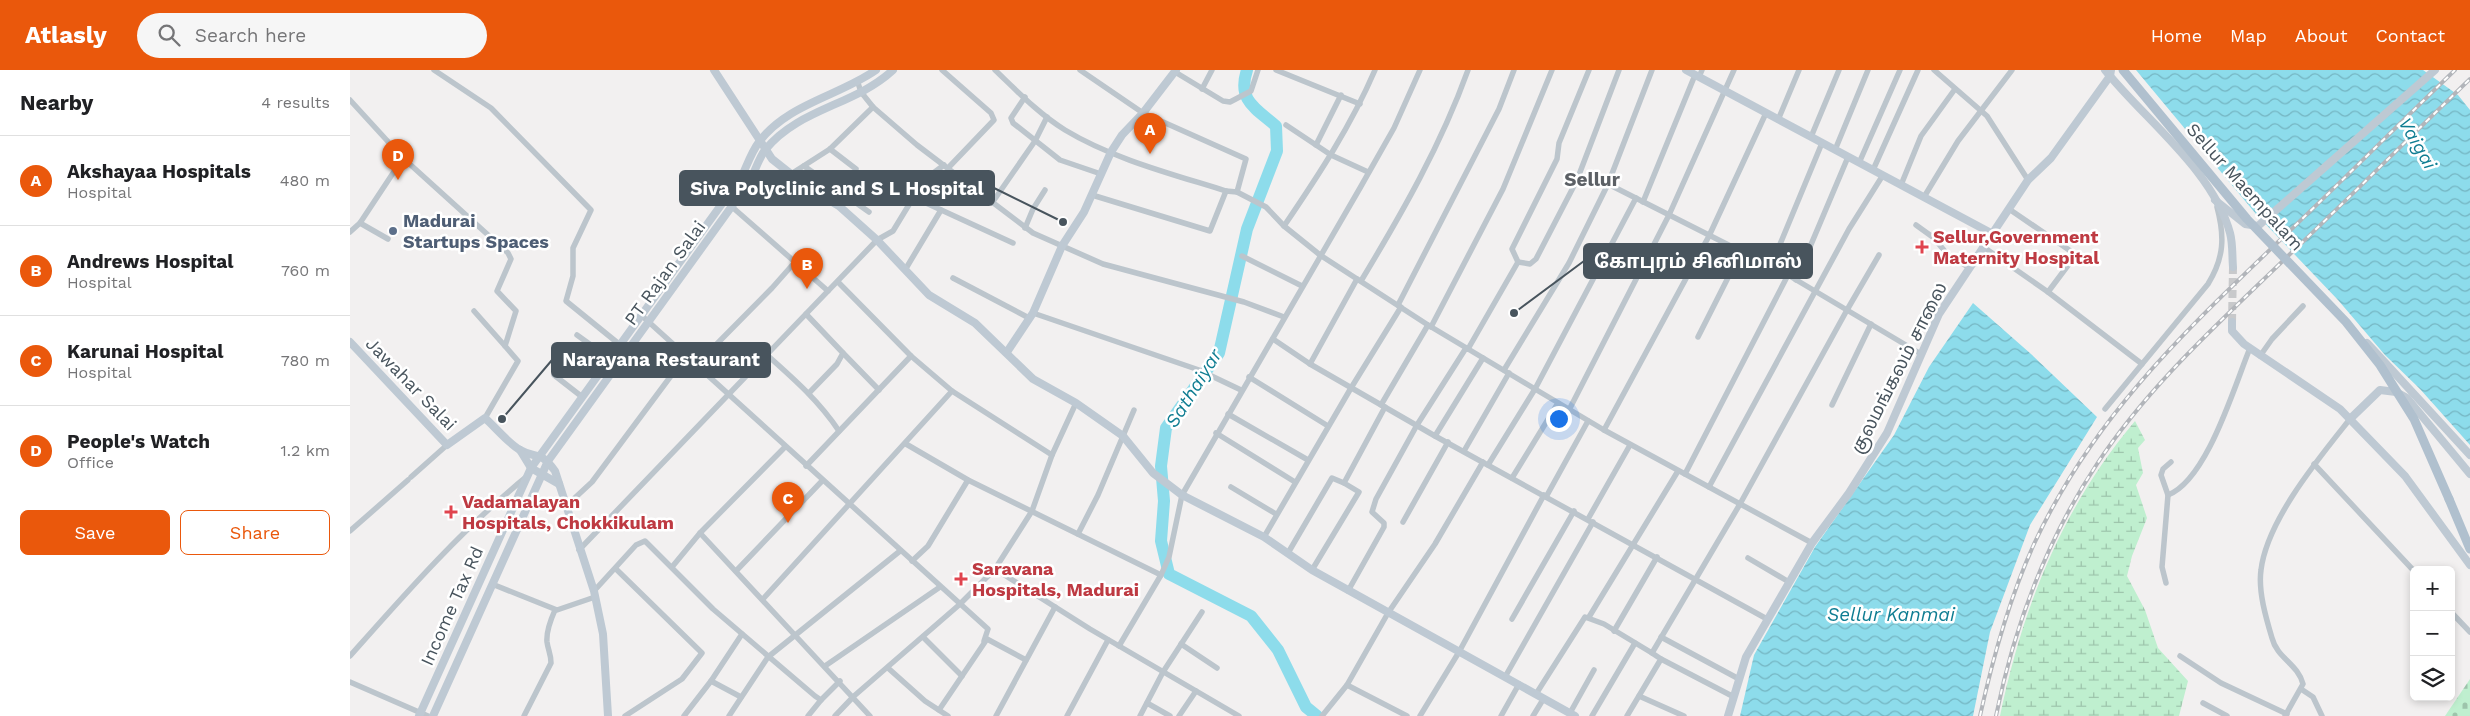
<!DOCTYPE html>
<html lang="en">
<head>
<meta charset="utf-8">
<style>
  :root { --surface:#fff; --page:#f6f6f6; --text:#202124; --muted:#757577; --line:#e0e0e0; --accent:#ea580c }
  body { margin:0; font-family:"Work Sans","Noto Sans Tamil",sans-serif; background:var(--page); color:var(--text) }
  .controls { position:absolute; right:15px; bottom:15px; display:grid; overflow:hidden; border-radius:8px; box-shadow:0 2px 8px #0003 }
  .controls button { width:45px; height:45px; display:grid; place-items:center; padding:0; border:0; border-bottom:1px solid var(--line); background:var(--surface); color:var(--text); font:25px sans-serif }
  .you { position:absolute; left:1208px; top:348px; width:18px; height:18px; margin:-12px; border:4px solid #fff; border-radius:50%; background:#1a73e8; box-shadow:0 0 0 8px #1a73e833 }
  .badge { display:grid; place-items:center; width:32px; height:32px; border-radius:50%; background:var(--accent); color:#fff; font-size:16px; font-weight:700 }
  .pin { position:absolute; translate:-50% -41px; filter:drop-shadow(0 1px 2px #0008) }
  .pin::after { content:''; position:absolute; top:26px; width:18px; height:15px; background:inherit; clip-path:polygon(0 0,100% 0,50% 100%) }
  .list { margin:0; padding:0; list-style:none }
  h2 { display:flex; justify-content:space-between; align-items:center; height:65px; margin:0; padding:0 20px; font-size:21px }
  h2 small { font-size:16px; font-weight:400; color:var(--muted) }
  .list li { display:grid; grid-template-columns:32px 1fr auto; gap:15px; align-items:center; box-sizing:border-box; height:90px; padding:0 20px; border-top:1px solid var(--line) }
  .list b { display:block; font-size:19px; white-space:nowrap }
  .list p { margin:0; font-size:16px; white-space:nowrap; color:var(--muted) }
  .list em { font-size:16px; font-style:normal; color:var(--muted) }
  .actions { display:flex; gap:10px; padding:15px 20px }
  .actions a { flex:1; padding:11px 0; border:1px solid var(--accent); border-radius:8px; text-align:center; font-size:18px; color:var(--accent) }
  .actions .main { background:var(--accent); color:#fff }
  .icon { flex:none; width:28px; height:28px; fill:none; stroke:currentColor; stroke-width:2; stroke-linecap:round; stroke-linejoin:round }
  .map { position:relative; flex:none; width:2120px; height:646px; overflow:hidden }
  header { display:flex; align-items:center; gap:30px; box-sizing:border-box; height:70px; padding:0 25px; background:var(--accent); color:#fff }
  header strong { font-size:24px }
  nav { display:flex; gap:28px; margin-inline-start:auto; font-size:18px }
  .search { width:350px; height:45px; background:var(--page); display:flex; align-items:center; gap:12px; box-sizing:border-box; padding:0 18px; border-radius:28px; color:var(--muted); font-size:19px }
  main { display:flex }
  aside { flex:1; background:var(--surface) }
  .map>svg:first-child { display:block }
</style>
</head>
<body>
<header>
<strong>Atlasly</strong>
<div class="search"><svg class="icon" aria-label="search" viewBox="0 0 24 24"><circle cx="10" cy="10" r="6"/><path d="M15 15l6 6"/></svg>Search here</div>
<nav><a>Home</a><a>Map</a><a>About</a><a>Contact</a></nav>
</header>
<main>
<aside>
<h2>Nearby<small>4 results</small></h2>
<ul class="list">
<li><span class="badge">A</span><div><b>Akshayaa Hospitals</b><p>Hospital</p></div><em>480 m</em></li>
<li><span class="badge">B</span><div><b>Andrews Hospital</b><p>Hospital</p></div><em>760 m</em></li>
<li><span class="badge">C</span><div><b>Karunai Hospital</b><p>Hospital</p></div><em>780 m</em></li>
<li><span class="badge">D</span><div><b>People's Watch</b><p>Office</p></div><em>1.2 km</em></li>
</ul>
<div class="actions"><a class="main">Save</a><a>Share</a></div>
</aside>
<div class="map">
<svg width="2120" height="646" viewBox="0 0 2120 646">
  <defs>
    <pattern id="wetland-marsh" width="20" height="14" patternUnits="userSpaceOnUse" patternTransform="scale(1.25)"><rect width="20" height="14" fill="#bfefcf"/><path d="M1 5h8M5 5V1M11 12h8M15 12V8" fill="none" stroke="#9dc4ab"/></pattern>
    <pattern id="cemetery-stones" width="16" height="16" patternUnits="userSpaceOnUse" patternTransform="scale(1.25)"><rect width="16" height="16" fill="#bfefcf"/><path d="M2 7V4a2 2 0 0 1 4 0v3zM10 15v-3a2 2 0 0 1 4 0v3z" fill="#9dc4ab"/></pattern>
    <pattern id="water-waves" width="16" height="10" patternUnits="userSpaceOnUse" patternTransform="scale(1.25)"><rect width="16" height="10" fill="#8ddceb"/><path d="M0 5q4-4 8 0t8 0" fill="none" stroke="#75b5c2"/></pattern>
  </defs>
  <rect width="100%" height="100%" fill="#f2f0f0"/>
  <path fill="url(#wetland-marsh)" d="M 1785,351 L 1795,370 L 1788,378 L 1793,403 L 1786,415 L 1797,448 L 1782,486 L 1777,506 L 1795,540 L 1808,578 L 1838,611 L 1829,646 L 1650,646 C 1673,536 1712,438 1785,351 Z"/>
  <polygon fill="url(#cemetery-stones)" points="2120,609 2120,646 2095,646"/>
  <g fill="url(#water-waves)">
    <polygon points="1786,0 2073,0 2108,25 2120,40 2120,375 2070,319 2035,285 1988,230 1906,144"/>
    <polygon points="1623,233 1681,284 1747,347 1680,455 1640,562 1623,646 1390,646 1404,585 1465,477 1544,365 1579,297"/>
  </g>
  <g fill="none" stroke-linecap="round" stroke-linejoin="round">
    <path stroke="#8ddceb" stroke-width="12" d="M 897,0 C 887,30 905,38 926,56 L 927,81 L 897,159 L 869,283 L 816,358 L 811,396 L 814,431 L 811,471 L 819,504 L 901,546 L 928,580 L 956,637 L 967,646"/>
    <polyline stroke="#c8c9cb" stroke-width="8" stroke-dasharray="8 4" stroke-linecap="butt" points="1882,252 1883,197"/>
    <g stroke="#bcc5cc" stroke-width="5.5">
      <polyline points="84,0 141,38 241,140 223,178 223,206 216,231 269,274"/>
      <polyline points="592,0 641,43 644,50 599,97"/>
      <path d="M 645,0 C 667,21 689,44 715,60 C 763,89 822,104 876,121 L 887,122 L 916,137 L 934,156 L 970,185 L 1078,255 L 1185,319 L 1254,360 L 1462,473"/>
      <polyline points="730,0 793,43 896,89 887,122"/>
      <polyline points="926,0 1010,34"/>
      <polyline points="1239,0 1209,73 1207,89 1162,179 1168,192 1180,194 1186,189 1227,110 1269,0"/>
      <polyline points="1584,0 1637,46 1678,110"/>
      <polyline points="825,2 873,31 880,32 901,21 908,0"/>
      <polyline points="1349,7 1352,0"/>
      <polyline points="508,13 511,22 523,37 567,75 683,163 753,194 894,232 934,247"/>
      <polyline points="852,19 862,0"/>
      <polyline points="675,27 661,48 663,53 710,90 751,104"/>
      <polyline points="0,30 53,88 158,183 161,189 147,221 166,241 155,276 168,291 135,348"/>
      <polyline points="1428,50 1449,0"/>
      <polyline points="936,55 981,85 1018,102"/>
      <polyline points="1461,67 1489,0"/>
      <polyline points="966,75 991,25"/>
      <polyline points="480,79 506,99"/>
      <polyline points="1485,80 1518,0"/>
      <polyline points="1509,93 1550,0"/>
      <polyline points="454,96 519,142"/>
      <polyline points="1523,100 1568,0"/>
      <polyline points="441,104 480,79 523,37"/>
      <polyline points="1258,114 1438,205 1571,284"/>
      <polyline points="1551,115 1571,66 1605,19"/>
      <polyline points="548,117 563,127 663,173"/>
      <polyline points="742,125 860,161 876,121"/>
      <polyline points="1574,127 1608,71 1662,0"/>
      <polyline points="1293,132 1345,5"/>
      <polyline points="642,133 685,71 697,47"/>
      <polyline points="381,136 478,221"/>
      <polyline points="1659,139 1722,182 1722,190 1698,222"/>
      <polyline points="10,153 38,169"/>
      <polyline points="1566,155 1584,168 1597,184 1618,197"/>
      <path d="M 934,156 C 968,106 1001,56 1025,0"/>
      <polyline points="675,158 683,139 695,120"/>
      <polyline points="0,162 10,153 53,88"/>
      <polyline points="1632,176 1698,222 1792,294"/>
      <polyline points="892,186 952,216"/>
      <polyline points="1421,196 1472,73"/>
      <polyline points="555,200 591,140"/>
      <polyline points="603,208 679,248"/>
      <polyline points="1446,210 1498,87"/>
      <path d="M 1011,211 C 1052,143 1091,75 1118,0"/>
      <polyline points="488,212 561,286 602,321 702,385"/>
      <polyline points="1048,235 1149,39 1164,0"/>
      <polyline points="124,241 155,276"/>
      <polyline points="683,243 849,300 891,320"/>
      <polyline points="456,244 493,283 487,294 459,323"/>
      <polyline points="291,245 638,559 634,571"/>
      <polyline points="1081,257 1153,119 1202,0"/>
      <polyline points="227,265 259,288"/>
      <polyline points="1348,267 1391,182"/>
      <polyline points="923,269 960,294 1085,366 1417,549"/>
      <polyline points="1118,279 1168,192"/>
      <polyline points="216,283 246,306"/>
      <polyline points="493,283 529,320"/>
      <path d="M 417,285 C 444,309 469,331 489,361"/>
      <polyline points="1910,286 1922,269 1953,236"/>
      <polyline points="960,294 1007,209"/>
      <polyline points="345,296 422,218 445,192"/>
      <polyline points="1154,300 1219,193 1258,114 1302,0"/>
      <polyline points="204,305 231,326"/>
      <polyline points="899,307 978,356"/>
      <polyline points="1031,335 1078,255"/>
      <polyline points="1482,335 1521,254"/>
      <path d="M 1755,339 L 1858,214 C 1874,188 1875,167 1867,137"/>
      <polyline points="1219,340 1319,145 1384,0"/>
      <polyline points="878,344 958,390"/>
      <polyline points="1254,360 1359,166 1416,43"/>
      <polyline points="866,363 945,412"/>
      <polyline points="1085,366 1133,288"/>
      <polyline points="556,374 618,410 811,505"/>
      <polyline points="1114,381 1159,303"/>
      <polyline points="1964,394 2064,501"/>
      <polyline points="1138,395 1185,319 1286,128"/>
      <polyline points="456,396 561,286"/>
      <polyline points="1335,404 1438,205"/>
      <polyline points="61,407 97,375"/>
      <polyline points="1162,408 1208,333"/>
      <polyline points="881,417 926,444"/>
      <polyline points="1359,417 1499,159 1533,105"/>
      <path d="M 1818,425 C 1857,410 1884,317 1900,278"/>
      <polyline points="1196,427 1238,351"/>
      <polyline points="215,437 242,412 335,287"/>
      <polyline points="1238,449 1280,375"/>
      <polyline points="1053,452 1098,372"/>
      <polyline points="0,461 58,410"/>
      <polyline points="350,463 520,646"/>
      <polyline points="728,464 748,425 784,340"/>
      <polyline points="914,467 1001,318 1051,237"/>
      <polyline points="229,480 527,170 543,161 574,110 594,95"/>
      <polyline points="938,483 982,408 994,413"/>
      <polyline points="1398,488 1439,512"/>
      <polyline points="562,491 578,476 618,410"/>
      <polyline points="322,497 350,463 435,377"/>
      <polyline points="266,499 352,583 332,609 275,646"/>
      <polyline points="645,499 740,559 889,646"/>
      <polyline points="962,500 1009,422 994,413 1035,337"/>
      <polyline points="386,501 472,411"/>
      <polyline points="1816,513 1812,497 1818,425 1811,405 1813,399 1821,392"/>
      <polyline points="142,514 207,540 245,527"/>
      <polyline points="244,521 286,475 295,471 363,539 465,626 471,630 490,611"/>
      <polyline points="998,521 1034,457 1034,453 1022,442 1026,429 1067,355 1116,278"/>
      <polyline points="413,529 602,321"/>
      <polyline points="2101,542 2120,562"/>
      <polyline points="1239,547 1328,401"/>
      <polyline points="1162,549 1224,441"/>
      <polyline points="1264,561 1307,487"/>
      <polyline points="573,567 612,606"/>
      <polyline points="1311,567 1389,609"/>
      <polyline points="831,574 867,598"/>
      <polyline points="769,576 811,505 819,487 832,425 1010,118 1044,58 1070,0"/>
      <path d="M 0,586 C 55,524 110,461 175,408"/>
      <polyline points="1830,586 1871,613 1937,644"/>
      <polyline points="1311,589 1384,627"/>
      <polyline points="475,596 590,517"/>
      <polyline points="538,598 575,631 598,646"/>
      <polyline points="1155,607 1243,452"/>
      <polyline points="361,611 391,627"/>
      <polyline points="0,612 78,646"/>
      <polyline points="997,615 1057,646"/>
      <polyline points="1951,619 1963,627 1972,646"/>
      <polyline points="1186,624 1235,547 1254,554 1302,583"/>
      <polyline points="1289,626 1334,646"/>
      <polyline points="797,633 820,646"/>
      <polyline points="1853,633 1877,646"/>
      <polyline points="589,640 637,569 676,590"/>
      <polyline points="1220,643 1244,600"/>
      <path d="M 174,646 L 201,593 C 201,584 198,580 197,572 C 196,562 201,549 205,540"/>
      <polyline points="334,646 361,611 392,564"/>
      <polyline points="379,646 418,587 550,481"/>
      <polyline points="458,646 471,630"/>
      <polyline points="485,646 504,626 609,535 645,499 682,441 702,385 726,333"/>
      <polyline points="646,646 705,537"/>
      <polyline points="717,646 758,570"/>
      <polyline points="790,646 813,602 852,542"/>
      <polyline points="829,646 846,621"/>
      <polyline points="972,646 997,615 1038,543 1085,474 1133,392"/>
      <polyline points="1070,646 1109,582 1194,425"/>
      <polyline points="1151,646 1169,614"/>
      <polyline points="1183,646 1194,628"/>
      <polyline points="1242,646 1285,573"/>
      <polyline points="1277,646 1311,589 1302,583 1390,434 1497,240 1529,185"/>
      <path d="M 1935,646 L 1953,614 C 1948,594 1927,588 1922,568 C 1916,548 1908,521 1911,500 C 1917,450 1969,388 2000,349"/>
    </g>
    <g stroke="#bec9d3" stroke-width="8">
      <polyline points="364,0 422,89 456,116 489,136 527,170 579,225 625,253 683,309 726,333 773,366 803,403 832,425 914,467 962,500 1225,646"/>
      <polyline points="1336,0 1641,163"/>
      <path d="M 1755,0 C 1794,49 1863,100 1880,163 C 1883,174 1882,186 1883,197"/>
      <polyline points="1865,130 1895,154 1908,156 2085,0"/>
      <polyline points="1882,252 1882,261 1894,274 1990,339 2055,406 2120,495"/>
      <path d="M 0,272 L 97,375 L 135,348 C 146,358 157,372 170,380 C 187,390 189,379 205,401 L 244,521 L 253,564 L 258,646"/>
      <polyline points="2017,273 2120,385"/>
      <polyline points="657,282 683,243 712,176 734,142 761,82 772,65 793,43 826,0"/>
      <polyline points="2000,349 2030,320 2046,322 2057,328 2120,404"/>
      <polyline points="170,380 181,398 209,414"/>
      <path d="M 69,646 L 181,398 L 392,106 C 397,95 402,81 409,72 C 437,34 489,26 526,0"/>
      <path d="M 83,646 L 198,391 L 400,111 C 405,101 409,88 415,80 C 449,38 504,36 543,0"/>
      <polyline points="1378,646 1396,587 1462,473 1499,423 1537,363 1589,244 1678,110 1701,88 1760,6 1761,0"/>
    </g>
    <polyline stroke="#b0c0ce" stroke-width="9" points="2099,429 2120,479"/>
    <g stroke="#b2b5ba" stroke-width="4">
      <g id="rail">
        <path d="M 1630,646 C 1643,587 1659,529 1684,474 C 1742,349 1831,265 1928,172 C 1988,115 2046,57 2105,0"/>
        <path d="M 1646,646 C 1664,557 1696,471 1747,394 C 1799,315 1871,251 1939,185 C 2000,127 2060,67 2120,9"/>
      </g>
    </g>
    <use href="#rail" stroke="#fff" stroke-width="2" stroke-dasharray="5.5" stroke-linecap="butt"/>
    <polyline stroke="#b0c0ce" stroke-width="9" points="1773,0 1897,149 1996,252 2030,295 2064,349 2099,429"/>
  </g>
  <circle fill="#5c6f8a" stroke="#fff" stroke-width="2" cx="43" cy="161" r="5"/>
  <g fill="#e0444e" stroke="#fff" stroke-width="2">
    <path d="M1569.5 169.5h5v5h5v5h-5v5h-5v-5h-5v-5h5z"/>
    <path d="M98.5 434.5h5v5h5v5h-5v5h-5v-5h-5v-5h5z"/>
    <path d="M608.5 501.5h5v5h5v5h-5v5h-5v-5h-5v-5h5z"/>
  </g>
  <g text-anchor="middle" stroke-width="5" stroke-linejoin="round" paint-order="stroke">
    <g font-size="18" fill="#48545d" stroke="#fff">
      <text transform="translate(1895 117) rotate(48)" y="6">Sellur Maempalam</text>
      <text transform="translate(315 203) rotate(-54)" y="6">PT Rajan Salai</text>
      <text transform="translate(1549 298) rotate(-63)" y="6">குலமங்கலம் சாலை</text>
      <text transform="translate(61 314) rotate(46)" y="6">Jawahar Salai</text>
      <text transform="translate(102 536) rotate(-66)" y="6">Income Tax Rd</text>
    </g>
    <g font-size="18" font-weight="bold" fill="#4e5e75" stroke="#fff" text-anchor="start">
      <text x="53" y="157">Madurai<tspan x="53" dy="21">Startups Spaces</tspan></text>
    </g>
    <g font-size="18" font-weight="bold" fill="#be3a42" stroke="#fff" text-anchor="start">
      <text x="1583" y="173">Sellur,Government<tspan x="1583" dy="21">Maternity Hospital</tspan></text>
      <text x="112" y="438">Vadamalayan<tspan x="112" dy="21">Hospitals, Chokkikulam</tspan></text>
      <text x="622" y="505">Saravana<tspan x="622" dy="21">Hospitals, Madurai</tspan></text>
    </g>
    <g font-size="19" font-style="italic" fill="#0f7d92" stroke="#fff">
      <text transform="translate(2068 73) rotate(60)" y="7">Vaigai</text>
      <text transform="translate(843 318) rotate(-58)" y="7">Sathaiyar</text>
      <text x="1541" y="551">Sellur Kanmai</text>
    </g>
    <g font-size="19" font-weight="bold" fill="#5c6065" stroke="#fff">
      <text x="1242" y="116">Sellur</text>
    </g>
  </g>
  <path fill="none" stroke="#48545d" stroke-width="2" d="M713 152L644 118M1164 243L1234 191M152 349L202 290"/>
  <g fill="#48545d" stroke="#fff" stroke-width="2">
    <circle cx="713" cy="152" r="5"/>
    <circle cx="1164" cy="243" r="5"/>
    <circle cx="152" cy="349" r="5"/>
  </g>
  <g fill="#48545d" stroke="#48545d" stroke-width="2">
    <rect x="330" y="101" width="314" height="34" rx="5"/>
    <rect x="1234" y="174" width="228" height="34" rx="5"/>
    <rect x="202" y="273" width="218" height="34" rx="5"/>
  </g>
  <g font-size="19" text-anchor="middle" font-weight="bold" fill="#fff">
    <text x="487" y="125">Siva Polyclinic and S L Hospital</text>
    <text x="1348" y="198">கோபுரம் சினிமாஸ்</text>
    <text x="311" y="296">Narayana Restaurant</text>
  </g>
</svg>
<div class="controls">
<button>+</button>
<button>−</button>
<button><svg class="icon" aria-label="layers" viewBox="0 0 24 24"><path d="M12 4l9 5-9 5-9-5zM3 14l9 5 9-5"/></svg></button>
</div>
<div class="you"></div>
<div class="pin badge" style="left:800px;top:84px">A</div>
<div class="pin badge" style="left:457px;top:219px">B</div>
<div class="pin badge" style="left:438px;top:453px">C</div>
<div class="pin badge" style="left:48px;top:110px">D</div>
</div>
</main>
</body>
</html>
